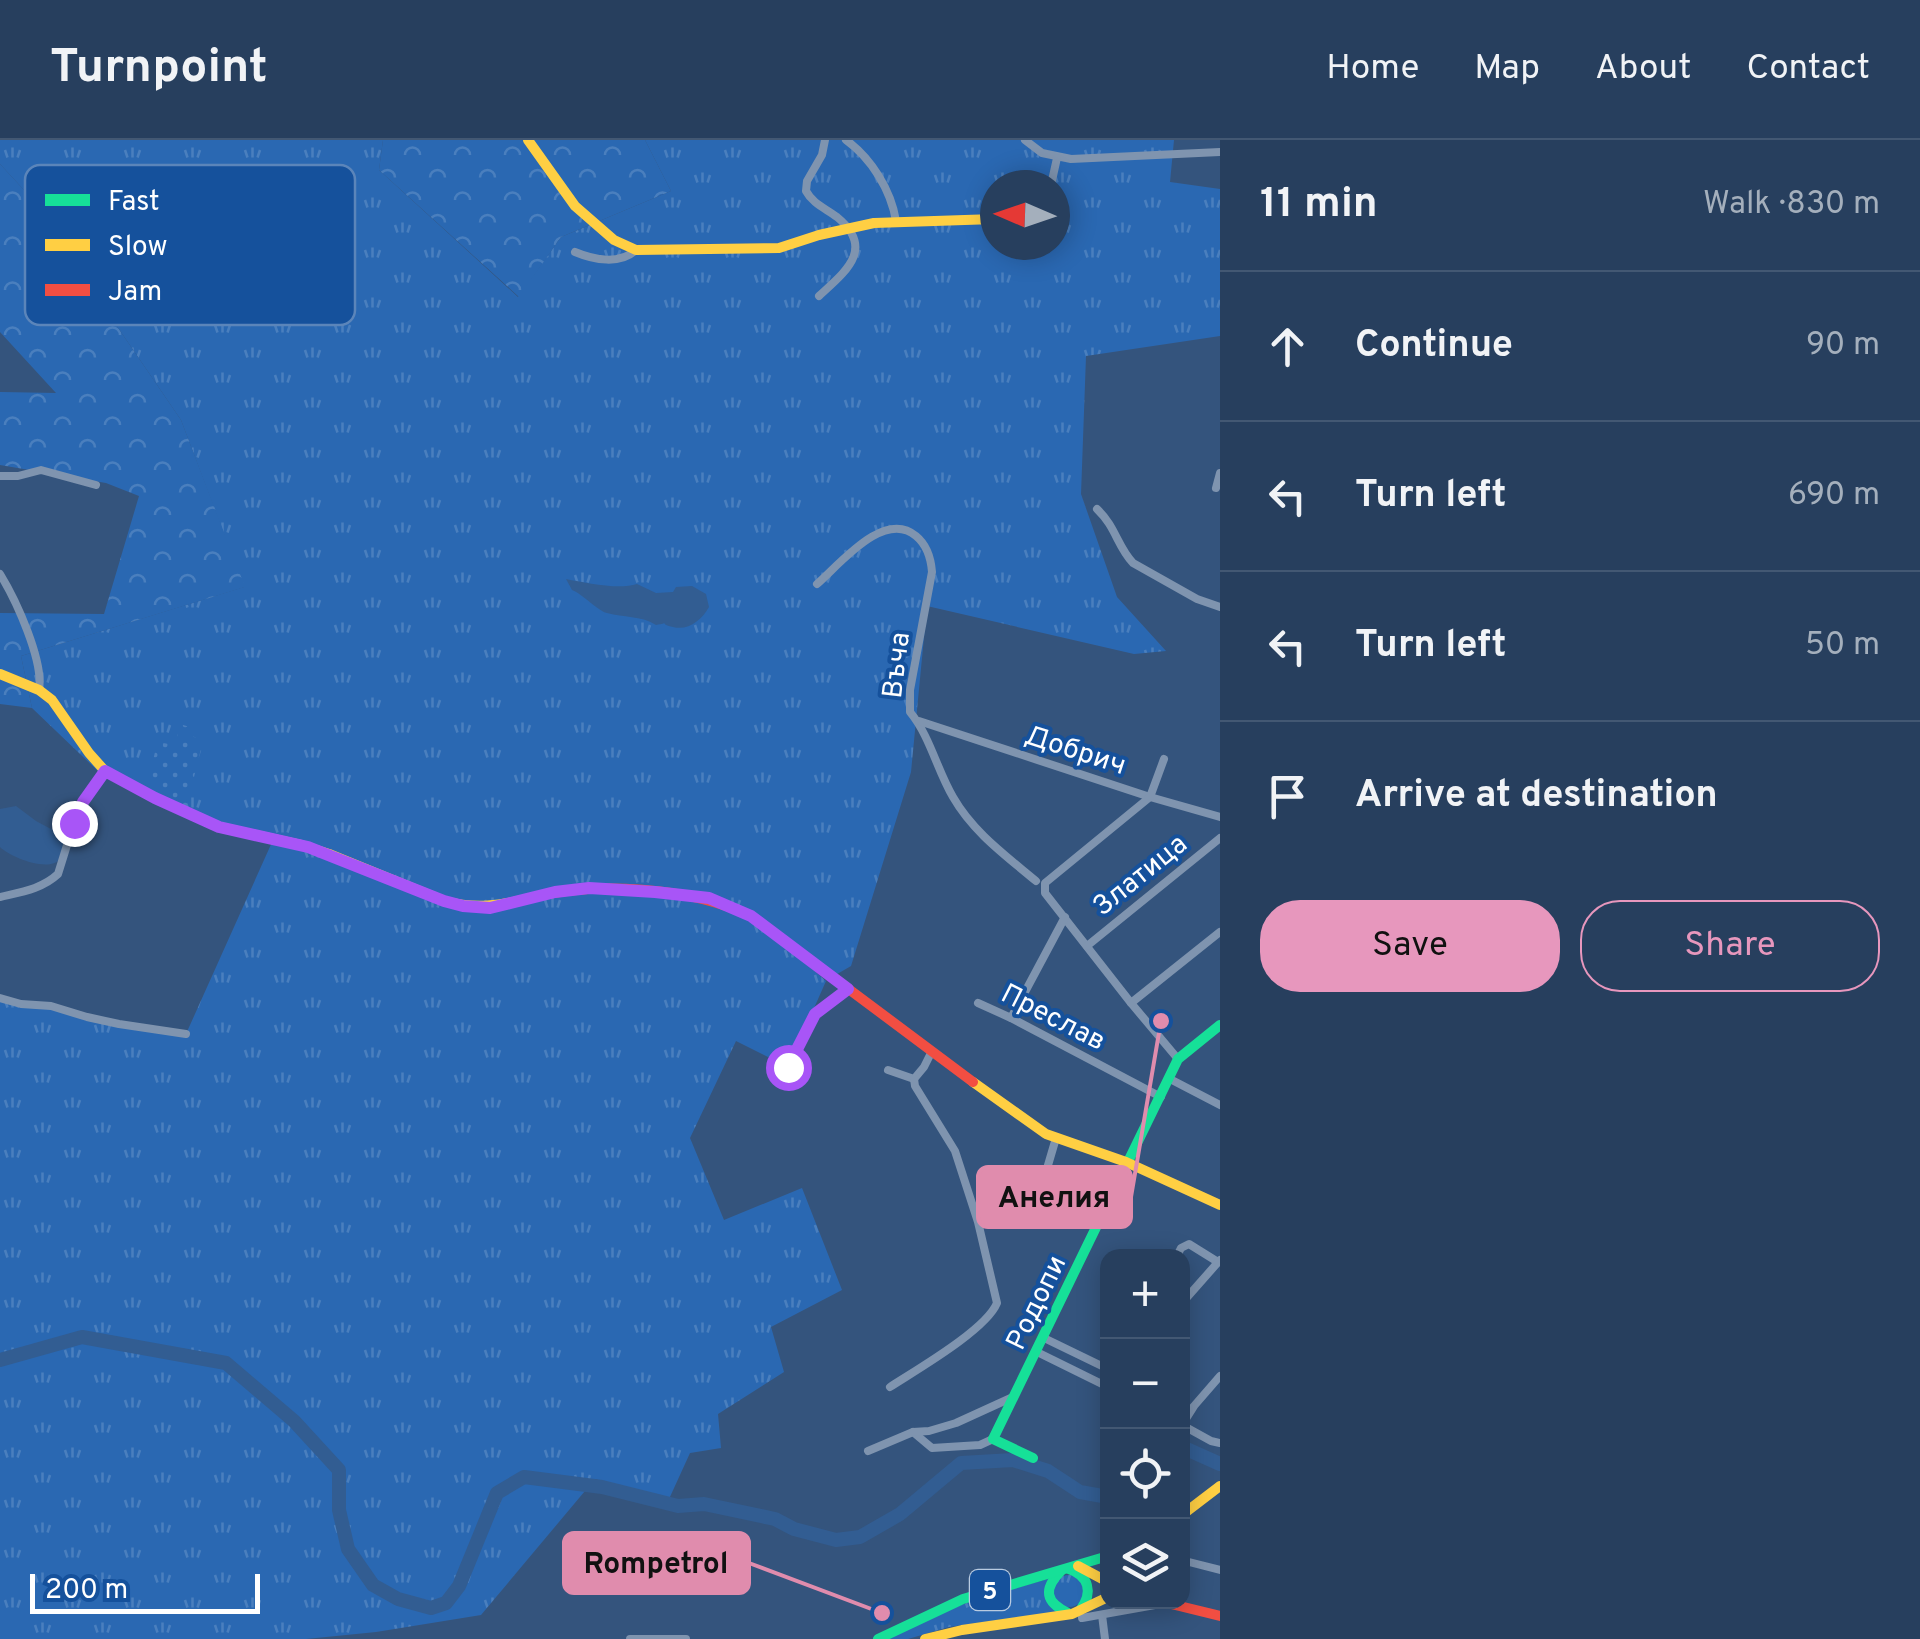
<!DOCTYPE html>
<html lang="en">
<head>
<meta charset="utf-8">
<style>
  :root { --surface:#273f5e; --page:#334a67; --text:#f1f3f6; --muted:#a4afbc; --line:#435873; --accent:#e797bd }
  body { margin:0; font-family:Overpass,sans-serif; background:var(--page); color:var(--text) }
  .controls { position:absolute; right:30px; bottom:30px; display:grid; overflow:hidden; border-radius:20px; box-shadow:0 5px 25px #0003 }
  .controls button { width:90px; height:90px; display:grid; place-items:center; padding:0; border:0; border-bottom:2px solid var(--line); background:var(--surface); color:var(--text); font:50px sans-serif }
  .compass { position:absolute; left:980px; top:30px; width:90px; height:90px; border-radius:50%; background:var(--surface); box-shadow:0 5px 25px #0003; rotate:272deg }
  .scale { position:absolute; left:30px; bottom:25px; width:230px; box-sizing:border-box; padding-left:10px; border:5px solid #fff; border-top:0; font-size:28px; line-height:35px; white-space:nowrap; color:#fff; -webkit-text-stroke:8px #15519c; paint-order:stroke }
  .stop { position:absolute; width:30px; height:30px; margin:-22px; border:8px solid #a855f7; border-radius:50%; background:#fff }
  .stop.end { background:#a855f7; border-color:#fff; box-shadow:0 2px 10px #0008 }
  .list { margin:0; padding:0; list-style:none }
  h2 { display:flex; justify-content:space-between; align-items:center; height:130px; margin:0; padding:0 40px; font-size:42px }
  h2 small { font-size:32px; font-weight:400; color:var(--muted) }
  .list li { display:grid; grid-template-columns:65px 1fr auto; gap:30px; align-items:center; box-sizing:border-box; height:150px; padding:0 40px; border-top:2px solid var(--line) }
  .list b { display:block; font-size:38px; white-space:nowrap }
  .list em { font-size:32px; font-style:normal; color:var(--muted) }
  .actions { display:flex; gap:20px; padding:30px 40px }
  .actions a { flex:1; padding:22px 0; border:2px solid var(--accent); border-radius:40px; text-align:center; font-size:35px; color:var(--accent) }
  .actions .main { background:var(--accent); color:#111 }
  .icon { flex:none; width:55px; height:55px; fill:none; stroke:currentColor; stroke-width:2; stroke-linecap:round; stroke-linejoin:round }
  .map { position:relative; flex:none; width:1220px; height:1499px; overflow:hidden }
  header { display:flex; align-items:center; gap:60px; box-sizing:border-box; height:140px; padding:0 50px; background:var(--surface); border-bottom:2px solid var(--line) }
  header strong { font-size:48px }
  nav { display:flex; gap:55px; margin-inline-start:auto; font-size:35px }
  main { display:flex }
  aside { flex:1; background:var(--surface) }
  .map>svg:first-child { display:block }
</style>
</head>
<body>
<header>
<strong>Turnpoint</strong>
<nav><a>Home</a><a>Map</a><a>About</a><a>Contact</a></nav>
</header>
<main>
<div class="map">
<svg width="1220" height="1499" viewBox="0 0 1220 1499">
  <defs>
    <pattern id="grass-tufts" width="24" height="20" patternUnits="userSpaceOnUse" patternTransform="scale(2.5)"><rect width="24" height="20" fill="#2a68b2"/><path d="M3 7l-1-3M5 7V3M7 7l1-3M15 17l-1-3M17 17v-4M19 17l1-3" fill="none" stroke="#4a7fbe"/></pattern>
    <pattern id="forest-crowns" width="20" height="18" patternUnits="userSpaceOnUse" patternTransform="scale(2.5)"><rect width="20" height="18" fill="#2a68b2"/><path d="M2 6a3 3 0 1 1 6 0M12 15a3 3 0 1 1 6 0" fill="none" stroke="#4a7fbe"/></pattern>
    <pattern id="park-dots" width="8" height="8" patternUnits="userSpaceOnUse" patternTransform="scale(2.5)"><rect width="8" height="8" fill="#2a68b2"/><path d="M2 2h.1M6 6h.1" fill="none" stroke="#4a7fbe" stroke-width="1.8" stroke-linecap="round"/></pattern>
  </defs>
  <rect width="100%" height="100%" fill="#34547d"/>
  <g fill="url(#grass-tufts)" fill-rule="evenodd">
    <path d="M 0,0 L 383,0 L 379,30 L 518,157 L 561,97 L 671,51 L 645,0 L 1174,0 L 1170,42 L 1220,49 L 1220,196 L 1086,216 L 1081,354 L 1117,457 L 1166,511 L 1134,514 L 927,466 L 911,632 L 851,826 L 832,837 L 774,796 L 826,841 L 788,927 L 736,901 L 690,998 L 724,1080 L 802,1048 L 842,1150 L 771,1187 L 784,1232 L 718,1274 L 721,1308 L 690,1313 L 669,1359 L 595,1339 L 481,1475 L 376,1492 L 306,1499 L 0,1499 L 0,860 L 186,894 L 273,700 L 219,687 L 102,635 L 32,568 L 21,516 L 244,447 L 181,280 L 24,50 L 0,24 ZM 995,45 L 1055,45 L 1055,105 L 995,105 Z"/>
    <circle cx="1069" cy="1451" r="16"/>
    <polygon points="1048,1439 1056,1472 949,1487 908,1499 888,1499 934,1476 974,1460"/>
  </g>
  <g fill="url(#forest-crowns)">
    <polygon points="383,0 645,0 671,51 561,97 519,157 379,30"/>
    <polygon points="0,24 24,50 181,280 245,447 21,516 32,568 0,564 0,473 104,474 139,356 106,343 0,325 0,252 56,253 0,192"/>
  </g>
  <polygon fill="url(#park-dots)" points="180,584 193,588 191,596 198,598 197,604 202,605 186,669 152,648 150,634 155,612 161,613 163,603 175,605"/>
  <g fill="#325d92">
    <path d="M 566,439 C 586,443 619,450 637,444 L 656,453 L 673,452 L 676,447 L 692,446 L 706,454 L 709,467 C 702,480 688,491 673,487 C 656,483 673,482 656,485 C 640,475 624,478 607,473 C 598,471 584,455 572,450 Z"/>
    <path d="M 16,666 L 36,681 L 62,695 C 63,703 66,712 60,719 C 49,733 10,717 0,707 L 0,669 Z"/>
  </g>
  <g fill="none" stroke-linecap="round" stroke-linejoin="round">
    <g stroke="#325d92" stroke-width="14">
      <polyline points="0,1220 82,1197 226,1223 294,1281 339,1330 339,1370 348,1409 373,1445 398,1459 431,1468 446,1463 459,1446 497,1353 524,1337 602,1347 678,1366 704,1364 775,1379 794,1389 836,1400 860,1397 900,1374 961,1323 1013,1320 1048,1331 1080,1352 1108,1357"/>
      <polyline points="1182,1307 1220,1324"/>
    </g>
    <g stroke="#7f94af" stroke-width="8">
      <path d="M 846,0 C 871,18 891,50 896,81"/>
      <polyline points="1025,0 1042,13 1071,19 1220,12"/>
      <polyline points="1051,45 1057,18"/>
      <path d="M 575,112 C 594,120 620,125 636,110"/>
      <path d="M 819,156 C 845,132 876,109 837,77 C 825,68 813,64 806,51 L 807,41 L 822,15 L 825,0"/>
      <polyline points="0,336 18,336 41,330 96,345"/>
      <polyline points="1216,348 1220,333"/>
      <path d="M 1097,369 C 1116,387 1117,406 1133,423 L 1197,459 L 1220,467"/>
      <path d="M 0,434 C 16,460 44,521 39,550"/>
      <path d="M 817,444 C 840,424 884,369 916,396 C 927,405 931,419 932,432 L 910,550 L 910,572 C 930,596 937,630 953,657 C 973,692 1005,715 1036,741"/>
      <polyline points="919,581 1150,657 1220,677"/>
      <polyline points="1164,619 1150,657 1045,743 1045,753 1131,863 1178,919"/>
      <path d="M 0,757 C 21,752 42,749 58,734 L 77,673 L 105,631"/>
      <polyline points="1087,806 1220,698"/>
      <polyline points="0,858 21,864 51,866 87,877 119,884 186,894"/>
      <polyline points="978,863 1011,878 1161,957"/>
      <polyline points="1131,863 1220,792"/>
      <polyline points="1011,878 1065,777"/>
      <polyline points="888,930 914,939 924,927 931,913"/>
      <polyline points="1170,939 1220,965"/>
      <polyline points="781,940 815,874 848,849"/>
      <polyline points="1036,1066 1056,998"/>
      <polyline points="1177,1116 1181,1108 1189,1104 1218,1122"/>
      <polyline points="1182,1163 1220,1120"/>
      <polyline points="1044,1198 1108,1229"/>
      <polyline points="1037,1212 1108,1247"/>
      <path d="M 890,1247 C 916,1230 986,1190 997,1163 L 978,1082 L 955,1011 L 915,946 L 914,939"/>
      <polyline points="1182,1285 1194,1266 1220,1236"/>
      <polyline points="1182,1285 1211,1301 1220,1303"/>
      <polyline points="913,1292 932,1308 980,1305 993,1299"/>
      <polyline points="868,1311 913,1292 929,1291 956,1283 1013,1257"/>
      <polyline points="1182,1425 1189,1422 1220,1430"/>
      <polyline points="1102,1475 1105,1499"/>
      <polyline points="1082,1478 1166,1463"/>
      <polyline points="630,1499 686,1499"/>
    </g>
    <g stroke="#16e098" stroke-width="10">
      <polyline points="1033,1318 993,1299 1178,919 1220,885"/>
      <path d="M 1069,1429 C 1089,1436 1093,1452 1081,1469"/>
      <path d="M 1061,1431 C 1043,1449 1045,1462 1068,1473"/>
      <polyline points="878,1499 963,1459 1108,1416"/>
    </g>
    <g stroke="#ffcf43" stroke-width="10">
      <polyline points="528,0 575,66 614,100 636,110 779,108 819,95 874,83 995,79"/>
      <path d="M 0,534 L 39,550 L 52,560 L 89,613 L 105,631 L 155,658 L 219,687 L 301,705 L 329,714 L 444,761 C 475,769 500,766 530,758"/>
      <polyline points="973,942 1046,994 1126,1022 1220,1065"/>
      <polyline points="1182,1375 1220,1346"/>
      <polyline points="1078,1426 1108,1442"/>
      <polyline points="925,1499 962,1490 1072,1474 1108,1457"/>
    </g>
    <g stroke="#f24e42" stroke-width="10">
      <path d="M 530,758 C 595,741 690,747 751,776 L 973,942"/>
      <polyline points="1163,1462 1220,1476"/>
    </g>
  </g>
  <g fill="none" stroke-linecap="round" stroke-linejoin="round">
    <polyline stroke="#a855f7" stroke-width="12" points="74,683 83,662 105,631 155,658 219,687 308,707 444,761 463,766 490,768 555,752 589,748 655,752 709,758 751,776 848,849 815,874 788,927"/>
  </g>
  <g text-anchor="middle" stroke-width="8" stroke-linejoin="round" paint-order="stroke">
    <rect fill="#15519c" stroke="#b9cbe1" stroke-width="2.5" x="970" y="1430" width="40" height="40" rx="8"/>
    <g font-size="25" font-weight="bold" fill="#fff">
      <text x="990" y="1459">5</text>
    </g>
    <g font-size="28" fill="#fff" stroke="#15519c">
      <text transform="translate(895 525) rotate(-83)" y="10">Въча</text>
      <text transform="translate(1076 609) rotate(18)" y="10">Добрич</text>
      <text transform="translate(1139 734) rotate(-39)" y="10">Златица</text>
      <text transform="translate(1054 876) rotate(27)" y="10">Преслав</text>
      <text transform="translate(1035 1162) rotate(-64)" y="10">Родопи</text>
    </g>
  </g>
  <rect x="25" y="25" width="330" height="160" rx="15" fill="#15519c" stroke="#5b85ba" stroke-width="2.5"/>
  <rect x="45" y="54" width="45" height="12" fill="#16e098"/>
  <rect x="45" y="99" width="45" height="12" fill="#ffcf43"/>
  <rect x="45" y="144" width="45" height="12" fill="#f24e42"/>
  <g font-size="28" fill="#fff">
    <text x="108" y="70">Fast</text>
    <text x="108" y="115">Slow</text>
    <text x="108" y="160">Jam</text>
  </g>
  <path fill="none" stroke="#e08cad" stroke-width="4" d="M1161 881L1131 1057M882 1473L749 1423"/>
  <g fill="#e08cad" stroke="#15519c" stroke-width="4">
    <circle cx="1161" cy="881" r="10"/>
    <circle cx="882" cy="1473" r="10"/>
  </g>
  <g fill="#e08cad" stroke="#e08cad" stroke-width="4">
    <rect x="978" y="1027" width="153" height="60" rx="10"/>
    <rect x="564" y="1393" width="185" height="60" rx="10"/>
  </g>
  <g font-size="30" text-anchor="middle" font-weight="bold" fill="#111">
    <text x="1054" y="1067">Анелия</text>
    <text x="656" y="1433">Rompetrol</text>
  </g>
</svg>
<div class="controls">
<button>+</button>
<button>−</button>
<button><svg class="icon" aria-label="locate" viewBox="0 0 24 24"><circle cx="12" cy="12" r="6"/><path d="M12 2v4M12 18v4M2 12h4M18 12h4"/></svg></button>
<button><svg class="icon" aria-label="layers" viewBox="0 0 24 24"><path d="M12 4l9 5-9 5-9-5zM3 14l9 5 9-5"/></svg></button>
</div>
<svg class="compass" viewBox="-18 -18 36 36"><path d="M0-13l5 13h-10z" fill="#e53935"/><path d="M0 13l5-13h-10z" fill="#a4afbc"/></svg>
<div class="scale">200 m</div>
<div class="stop" style="left:788px;top:927px"></div>
<div class="stop end" style="left:74px;top:683px"></div>
</div>
<aside>
<h2>11 min<small>Walk · 830 m</small></h2>
<ul class="list">
<li><svg class="icon" aria-label="ahead" viewBox="0 0 24 24"><path d="M12 20V5M6 11l6-6 6 6"/></svg><div><b>Continue</b></div><em>90 m</em></li>
<li><svg class="icon" aria-label="left" viewBox="0 0 24 24"><path d="M17 20v-9H6M10 6l-5 5 5 5"/></svg><div><b>Turn left</b></div><em>690 m</em></li>
<li><svg class="icon" aria-label="left" viewBox="0 0 24 24"><path d="M17 20v-9H6M10 6l-5 5 5 5"/></svg><div><b>Turn left</b></div><em>50 m</em></li>
<li><svg class="icon" aria-label="arrive" viewBox="0 0 24 24"><path d="M6 21V4h12l-3 4 3 4H6"/></svg><div><b>Arrive at destination</b></div></li>
</ul>
<div class="actions"><a class="main">Save</a><a>Share</a></div>
</aside>
</main>
</body>
</html>
